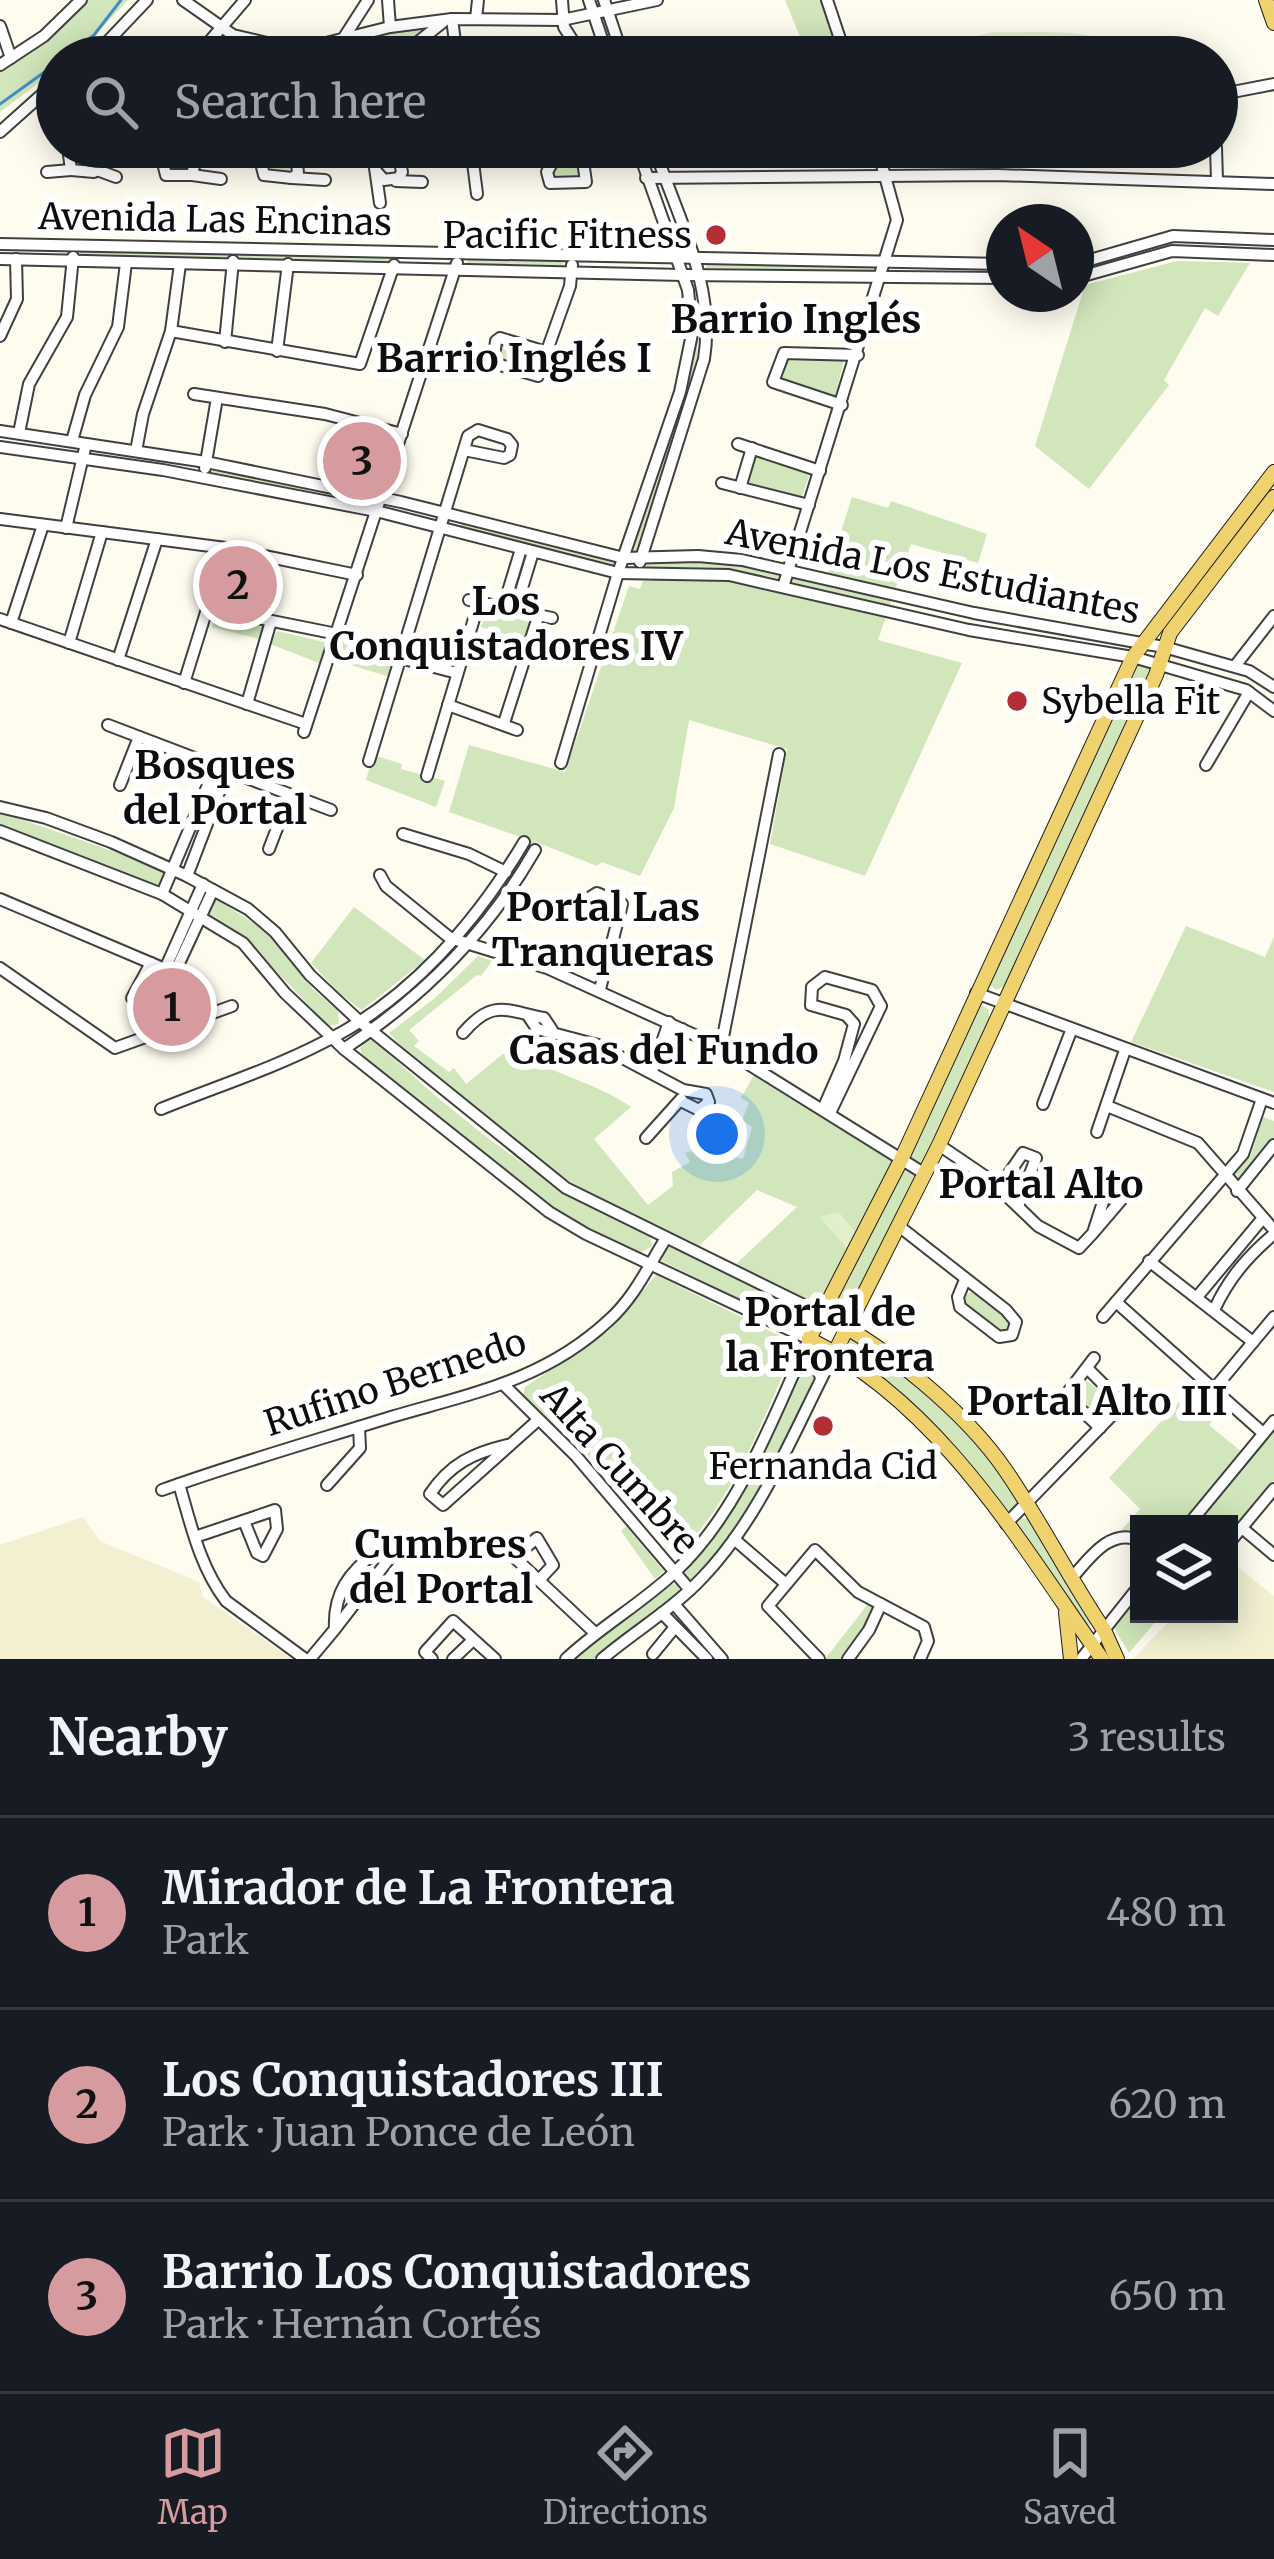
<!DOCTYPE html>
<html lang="en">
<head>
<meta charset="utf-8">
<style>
  :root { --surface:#171b24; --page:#20242c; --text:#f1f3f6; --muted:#9ea1a6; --line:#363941; --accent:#d69b9f }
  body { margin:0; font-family:Merriweather,serif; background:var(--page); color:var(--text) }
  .controls { position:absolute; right:36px; bottom:36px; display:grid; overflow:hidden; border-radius:0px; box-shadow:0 6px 30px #0003 }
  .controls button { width:108px; height:108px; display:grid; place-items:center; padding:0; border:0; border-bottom:3px solid var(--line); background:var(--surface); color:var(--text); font:60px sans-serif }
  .compass { position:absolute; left:986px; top:204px; width:108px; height:108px; border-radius:50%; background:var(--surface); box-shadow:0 6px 30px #0003; rotate:325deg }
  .you { position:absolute; left:717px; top:1134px; width:42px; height:42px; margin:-30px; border:9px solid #fff; border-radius:50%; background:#1a73e8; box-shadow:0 0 0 18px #1a73e833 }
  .badge { display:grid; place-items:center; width:78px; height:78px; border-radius:50%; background:var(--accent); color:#111; font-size:39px; font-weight:700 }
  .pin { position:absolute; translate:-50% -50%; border:6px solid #fff; box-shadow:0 3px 12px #0006 }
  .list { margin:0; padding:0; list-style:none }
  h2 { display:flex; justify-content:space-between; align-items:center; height:156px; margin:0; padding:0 48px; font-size:51px }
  h2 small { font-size:39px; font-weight:400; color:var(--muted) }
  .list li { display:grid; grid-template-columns:78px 1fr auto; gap:36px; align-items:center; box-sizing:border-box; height:192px; padding:0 48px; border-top:3px solid var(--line) }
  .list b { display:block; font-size:45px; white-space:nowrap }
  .list p { margin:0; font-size:39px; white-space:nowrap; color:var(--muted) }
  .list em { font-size:39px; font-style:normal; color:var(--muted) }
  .icon { flex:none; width:66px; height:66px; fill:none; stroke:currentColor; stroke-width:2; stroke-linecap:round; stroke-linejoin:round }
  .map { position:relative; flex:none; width:1274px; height:1659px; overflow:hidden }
  .search { position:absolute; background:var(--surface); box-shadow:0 6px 30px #0003; left:36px; right:36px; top:36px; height:132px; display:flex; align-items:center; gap:30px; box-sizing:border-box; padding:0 42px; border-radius:66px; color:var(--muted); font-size:45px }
  .sheet { height:732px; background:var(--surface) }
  nav { display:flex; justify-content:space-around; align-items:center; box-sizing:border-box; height:168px; border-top:3px solid var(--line); background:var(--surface); font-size:33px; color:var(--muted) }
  nav a { display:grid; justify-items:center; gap:6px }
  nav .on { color:var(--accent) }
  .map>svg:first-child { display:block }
</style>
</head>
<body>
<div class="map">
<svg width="1274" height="1659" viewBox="0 0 1274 1659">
  <rect width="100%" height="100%" fill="#fefbef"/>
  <g fill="#f2f0d1">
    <polygon points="83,1517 100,1541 199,1582 203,1597 292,1659 0,1659 0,1545"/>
    <polygon points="1229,1560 1274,1596 1274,1659 1133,1659 1176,1614 1229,1614"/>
  </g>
  <g fill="#d1e6bb">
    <polygon points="84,0 128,0 78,53 57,57 57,69 0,112 0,67"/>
    <polygon points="785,0 821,0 839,57 775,57 792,51 802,42"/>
    <path d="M 406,27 L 421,27 L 423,34 C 394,54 361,66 326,54 L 326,48 Z"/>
    <polygon points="261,147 292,147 295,172 289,175 265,173"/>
    <polygon points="572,147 584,177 553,181 550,174 565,149"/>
    <polygon points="80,250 227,254 229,256 226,259 88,256 79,255"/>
    <polygon points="244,254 391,257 393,259 390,264 246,260 236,256"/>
    <polygon points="468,258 561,261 564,265 467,264"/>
    <polygon points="1177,261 1250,263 1218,316 1205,308 1164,380 1169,385 1089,489 1035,446 1085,285"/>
    <polygon points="706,262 877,264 876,271 706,268"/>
    <polygon points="696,324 699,325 696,370 639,552 633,552 690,370"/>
    <polygon points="498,342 537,352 533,372 495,360"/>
    <polygon points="845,356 835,397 779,382 784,358"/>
    <polygon points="349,432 388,443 376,490 336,480"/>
    <polygon points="753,453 811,471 801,499 744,486"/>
    <polygon points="214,467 374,500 375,504 214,474 211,471"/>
    <polygon points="852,497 888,508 891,501 987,534 978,563 911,544 878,640 962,663 865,876 770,844 787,749 689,720 674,808 640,876 602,862 597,866 536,842 522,866 470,934 467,932 512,873 529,840 449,812 469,745 565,772 629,586 640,589 643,581 693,576 733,581 736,572 690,567 646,569 647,561 736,564 824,585"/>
    <polygon points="461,522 618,559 616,567 461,528"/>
    <polygon points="229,557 260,565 248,613 217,605"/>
    <polygon points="487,611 529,622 532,626 527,641 481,627"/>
    <polygon points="215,618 262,627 263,640 212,627"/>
    <polygon points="346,630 400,646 390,677 337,661"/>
    <polygon points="277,631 328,643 322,664 270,644"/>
    <polygon points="1137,663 1152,668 1006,986 996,990 989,984"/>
    <polygon points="373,755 402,764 401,769 445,781 436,807 366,780"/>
    <polygon points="0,812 161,868 165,872 158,888 0,825"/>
    <polygon points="213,897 269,933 313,989 338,1011 339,1024 328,1026 248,941 206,914"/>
    <polygon points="354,907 425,960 362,1010 339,993 311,963"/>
    <polygon points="1186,926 1265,957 1274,937 1274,1092 1131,1042"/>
    <path d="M 478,956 L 492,961 L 481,976 L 477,975 L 409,1030 L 419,1041 L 414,1046 L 449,1072 L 454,1068 L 466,1084 L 509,1049 C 547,1072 595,1082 631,1107 L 594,1139 L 648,1205 L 673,1186 L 672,1172 L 690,1162 L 685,1153 L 700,1149 L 743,1159 L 752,1127 L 742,1120 L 749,1103 L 741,1098 L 754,1075 L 894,1162 L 820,1305 L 736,1264 L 797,1207 L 757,1190 L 699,1246 C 664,1226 625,1215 591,1194 C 519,1151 447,1094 389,1033 L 435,998 Z"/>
    <polygon points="156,975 192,994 208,1010 139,1038 129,1010 137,1007 138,999"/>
    <polygon points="980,1004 989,1010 989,1018 924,1164 919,1166 908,1157"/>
    <path d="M 369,1039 L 375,1040 C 450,1114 554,1195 650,1236 L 652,1246 L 640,1253 L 565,1218 L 363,1057 L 360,1048 Z"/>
    <polygon points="1263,1117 1274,1121 1274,1140 1237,1184 1230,1180 1251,1155"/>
    <polygon points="905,1168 916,1175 852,1308 841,1312 833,1302 898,1173"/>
    <polygon points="674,1245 806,1311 813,1317 803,1331 662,1261 665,1246"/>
    <path d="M 656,1275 L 796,1344 C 765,1415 735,1498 679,1553 L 586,1453 L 523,1395 L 525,1387 L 610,1330 Z"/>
    <polygon points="974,1291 1009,1319 1011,1331 1001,1334 963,1304 967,1294"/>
    <path d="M 848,1337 L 856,1337 C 918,1386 978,1436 1020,1504 L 1011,1514 L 842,1350 Z"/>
    <path d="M 807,1361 L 816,1370 C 806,1408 721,1568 688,1581 L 682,1571 L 715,1529 L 800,1364 Z"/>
    <polygon points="1086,1380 1116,1404 1101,1422 1074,1396"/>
    <polygon points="1202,1385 1224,1406 1209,1425 1243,1453 1184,1524 1139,1524 1139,1535 1118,1534 1140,1509 1109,1478 1180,1401 1204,1420 1187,1401"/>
    <polygon points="1274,1426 1274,1480 1235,1529 1229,1536 1229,1524 1195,1524"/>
    <polygon points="1022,1518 1029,1519 1091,1622 1090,1625 1086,1626 1016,1525"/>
    <polygon points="626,1526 664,1571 655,1579 621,1531"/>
    <polygon points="670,1583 678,1585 680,1595 594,1659 571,1659"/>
    <polygon points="1139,1595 1139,1614 1162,1614 1129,1653 1114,1628"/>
    <polygon points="868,1604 872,1606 859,1641 843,1659 825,1659"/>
  </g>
  <g fill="#e2eecc">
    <path d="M 994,32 C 1036,34 1102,24 1134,57 L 1123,57 L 1105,48 L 1104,57 L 992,57 L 993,40 L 976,45 L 962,57 L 951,57 L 973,37 Z"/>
    <polygon points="839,1212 856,1233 847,1248 819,1217"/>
  </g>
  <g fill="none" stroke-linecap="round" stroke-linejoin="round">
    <g stroke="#438fc4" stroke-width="3">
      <polyline points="65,57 94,35 121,0"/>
      <polyline points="0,104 57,63"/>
    </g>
    <g stroke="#404040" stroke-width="14">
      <g id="minor">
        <polyline points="183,0 233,35 284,47 326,43 390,27 452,19 562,20 657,0"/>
        <polyline points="388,0 390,27"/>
        <polyline points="562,0 564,27 583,57"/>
        <polyline points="589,0 608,57"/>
        <polyline points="604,0 623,57"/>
        <polyline points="827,0 846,57"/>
        <polyline points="452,19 457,57"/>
        <polyline points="476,19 478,0"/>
        <polyline points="0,26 11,58"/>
        <polyline points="343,39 368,0"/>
        <polyline points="93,57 147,0"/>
        <polyline points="196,57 245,0"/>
        <polyline points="392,57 408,50 443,22"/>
        <polyline points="0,65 44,36 81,0"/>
        <polyline points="1217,95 1274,84"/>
        <polyline points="0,132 57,81"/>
        <polyline points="68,147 71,170 94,172 98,168 94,147"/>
        <polyline points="159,147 166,175 192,175 195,162 192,147"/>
        <polyline points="257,147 264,175 292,178 298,174 296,147"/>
        <polyline points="372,147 380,203"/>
        <polyline points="471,147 477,194"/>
        <polyline points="561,147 547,172 550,183 586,182 581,147"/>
        <polyline points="1216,147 1217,181"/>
        <polyline points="97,170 116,177"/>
        <polyline points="376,171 384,180 399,178 402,172 397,147"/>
        <polyline points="47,172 71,170"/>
        <polyline points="192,175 221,179"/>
        <polyline points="292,178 325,180"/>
        <polyline points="646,178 998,175 1274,184"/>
        <polyline points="396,181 422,182"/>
        <polyline points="0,244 1004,264"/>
        <polyline points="0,259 683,275 1004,278"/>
        <polyline points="1076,264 1173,236 1274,240"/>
        <polyline points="1076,278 1172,251 1274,255"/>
        <polyline points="171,331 360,364 394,265"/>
        <polyline points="0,336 17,299 16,259"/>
        <polyline points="225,342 233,261"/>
        <polyline points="277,351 288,264"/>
        <polyline points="546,352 500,338 496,341 493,363 538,376 570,286 572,265"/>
        <polyline points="194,394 325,414 402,434"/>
        <polyline points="842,405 773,382 784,353 858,355"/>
        <polyline points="0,431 206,462 401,502 624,558 698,556 742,560 974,613 1164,647 1249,671 1274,687"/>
        <polyline points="19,433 29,384 67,317 73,257"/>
        <polyline points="72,441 85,395 118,327 126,263"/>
        <polyline points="738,444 820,471"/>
        <polyline points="0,447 163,470 376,511 618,573 729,575 969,630 1133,657 1246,690 1274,711"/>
        <polyline points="136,451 143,414 171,331 180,264"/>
        <polyline points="205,468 217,398"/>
        <polyline points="722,483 809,505"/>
        <polyline points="740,488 752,448"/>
        <polyline points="0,519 226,548 357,575"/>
        <polyline points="66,528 86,444"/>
        <path d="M 640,562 L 704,359 C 716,284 677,217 654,147"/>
        <polyline points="783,587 897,220 877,147"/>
        <polyline points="469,600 552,618"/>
        <polyline points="208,608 337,634"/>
        <polyline points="503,608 521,549"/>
        <polyline points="515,611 533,552"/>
        <polyline points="0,619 306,724"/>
        <polyline points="11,623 43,525"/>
        <polyline points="69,643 102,532"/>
        <polyline points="400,658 457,673"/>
        <polyline points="118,660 157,539"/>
        <polyline points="1235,666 1274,616"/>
        <polyline points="184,683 226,548"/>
        <polyline points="247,704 271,621"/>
        <polyline points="448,705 517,730"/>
        <polyline points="504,723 538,617"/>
        <polyline points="108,725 331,810"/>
        <polyline points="304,732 457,263"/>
        <polyline points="369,761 468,436 478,430 507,439 512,445 510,455 504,458 464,450"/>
        <polyline points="561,763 618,573 680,392 692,334 688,290 637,147"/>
        <polyline points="1206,765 1249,692"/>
        <polyline points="427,776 476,612 485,604"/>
        <polyline points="120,785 139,737"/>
        <polyline points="0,807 46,818 111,842 187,876 248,909 275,932 310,975 358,1020 566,1188 822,1314"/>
        <path d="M 0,831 L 162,894 L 243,943 L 285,993 L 344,1049 L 549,1212 L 586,1234 L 809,1339 C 772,1419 740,1511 675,1572 C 641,1604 600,1627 566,1659"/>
        <polyline points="403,834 469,854 506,872"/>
        <polyline points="269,849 289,797"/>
        <polyline points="380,875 386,886 450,938 547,968 721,1047 925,1174"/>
        <polyline points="187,876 228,769"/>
        <polyline points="162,894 216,766"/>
        <polyline points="0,899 165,969 208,997 212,1012"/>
        <polyline points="0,968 115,1048 232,1006"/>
        <polyline points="165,969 203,884"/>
        <polyline points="174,974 213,890"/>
        <polyline points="600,989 620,912 622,904 597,893 589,898 620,912"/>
        <polyline points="976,993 1274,1103"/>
        <polyline points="132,998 151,963"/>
        <polyline points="529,1017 537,1029 598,1045 683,1090 706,1094 709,1102 699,1110 681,1101"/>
        <path d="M 463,1033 C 493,998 506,1011 544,1018 L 552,1030"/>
        <polyline points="721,1047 779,754"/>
        <path d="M 344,1049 C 423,997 488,932 535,850"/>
        <polyline points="657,1060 670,1051 682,1029"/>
        <polyline points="652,1071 669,1022"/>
        <polyline points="1043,1104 1071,1031"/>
        <polyline points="1107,1106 1198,1143 1274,1230"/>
        <path d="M 161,1109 C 215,1087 272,1069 324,1042 C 409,1000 476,923 524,842"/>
        <polyline points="823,1109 844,1061 854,1024 846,1015 811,1005 812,987 825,977 872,990 881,1006 830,1113"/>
        <polyline points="1097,1132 1125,1050"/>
        <polyline points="646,1138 681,1099"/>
        <polyline points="939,1145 989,1179 1038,1226 1079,1248 1093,1233 1111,1177 1134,1185 1093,1233"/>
        <polyline points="999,1188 1023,1153 1036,1158 1018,1206"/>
        <polyline points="1237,1191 1274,1145"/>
        <polyline points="900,1227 1006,1310 1016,1322 1012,1335 999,1337 960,1307 958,1297 965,1280"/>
        <polyline points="1149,1261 1253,1342"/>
        <polyline points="1197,1297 1263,1218"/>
        <polyline points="1116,1302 1263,1433"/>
        <path d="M 1214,1310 C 1229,1278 1247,1257 1274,1234"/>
        <polyline points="1103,1317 1243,1154 1262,1099"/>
        <polyline points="798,1362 807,1358 815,1361 821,1378"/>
        <polyline points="505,1386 576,1456 690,1590"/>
        <polyline points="1214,1389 1274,1317"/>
        <polyline points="1066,1395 1100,1428"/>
        <polyline points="1055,1409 1094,1358"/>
        <path d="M 507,1445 C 473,1453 450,1464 430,1494 L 443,1505 L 538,1420"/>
        <path d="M 179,1484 C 191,1525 200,1567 226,1601 L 305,1659"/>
        <polyline points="327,1485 360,1448 359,1427"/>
        <path d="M 162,1490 C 237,1463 314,1441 391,1417 C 472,1393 543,1381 608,1321 C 634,1298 648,1267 666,1238"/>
        <polyline points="1006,1524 1123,1404 1087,1368"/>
        <polyline points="1189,1524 1274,1421"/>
        <polyline points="1242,1528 1274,1555"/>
        <polyline points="195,1537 275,1510 277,1529 263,1556 257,1553 244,1521"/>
        <polyline points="734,1539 786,1584"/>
        <polyline points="1229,1543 1274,1489"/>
        <path d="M 1071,1579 C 1089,1559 1109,1528 1139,1540"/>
        <polyline points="539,1580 553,1565 537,1538 514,1557 595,1633"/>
        <polyline points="674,1604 722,1659"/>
        <polyline points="662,1613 707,1659"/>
        <polyline points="653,1654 675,1627"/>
        <path d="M 310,1659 L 335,1629 C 333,1594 349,1571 378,1551 L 389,1559 L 335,1629"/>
        <polyline points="432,1659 425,1652 453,1621 495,1659"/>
        <polyline points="453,1659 473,1640"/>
        <path d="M 602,1659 C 635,1631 673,1609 703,1577 C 763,1514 795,1428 835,1352"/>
        <polyline points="819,1659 768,1606 815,1550 858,1592 924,1627 928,1641 920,1659"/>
        <polyline points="848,1659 869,1630 881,1604"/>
        <polyline points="1081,1659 1139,1586"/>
      </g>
    </g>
    <g stroke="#1e1e1e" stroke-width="16">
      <g id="major">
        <polyline points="1266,0 1274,23"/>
        <path d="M 822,1314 C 885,1346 966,1412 1006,1471 C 1041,1522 1069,1578 1104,1630 L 1117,1659"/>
        <polyline points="835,1352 939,1145 1156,675 1170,633 1274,497"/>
        <polyline points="1066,1613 1071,1659"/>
        <path d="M 1102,1659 C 1020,1543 941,1405 809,1339 L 901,1160 L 1133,657 L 1274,472"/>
      </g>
    </g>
    <use href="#minor" stroke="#fff" stroke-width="10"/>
    <use href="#major" stroke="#efd16e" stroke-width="14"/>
  </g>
  <g fill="#b42f34" stroke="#fff" stroke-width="4.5">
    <circle cx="716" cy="235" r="12"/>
    <circle cx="1017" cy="701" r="12"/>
    <circle cx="823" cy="1426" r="12"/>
  </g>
  <g text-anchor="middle" stroke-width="12" stroke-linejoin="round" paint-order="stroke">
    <g font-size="36" fill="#0d0d0d" stroke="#fff">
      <text transform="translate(215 219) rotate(1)" y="13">Avenida Las Encinas</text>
      <text transform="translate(933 571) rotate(11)" y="13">Avenida Los Estudiantes</text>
      <text transform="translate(395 1382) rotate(-18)" y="13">Rufino Bernedo</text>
      <text transform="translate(620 1468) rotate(48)" y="13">Alta Cumbre</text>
    </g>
    <g font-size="36" fill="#0d0d0d" stroke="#fff" text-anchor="end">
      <text x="692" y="248">Pacific Fitness</text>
      <text x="1041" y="714" text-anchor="start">Sybella Fit</text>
      <text x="823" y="1479" text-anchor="middle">Fernanda Cid</text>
    </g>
    <g font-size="39" font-weight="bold" fill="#0d0d0d" stroke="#fff">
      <text x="796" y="333">Barrio Inglés</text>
      <text x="514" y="372">Barrio Inglés I</text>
      <text x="506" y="615">Los<tspan x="506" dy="45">Conquistadores IV</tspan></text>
      <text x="215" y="779">Bosques<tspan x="215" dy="45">del Portal</tspan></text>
      <text x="603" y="921">Portal Las<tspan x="603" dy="45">Tranqueras</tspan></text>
      <text x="664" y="1064">Casas del Fundo</text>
      <text x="1041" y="1198">Portal Alto</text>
      <text x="830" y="1326">Portal de<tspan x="830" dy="45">la Frontera</tspan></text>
      <text x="1097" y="1415">Portal Alto III</text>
      <text x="441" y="1558">Cumbres<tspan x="441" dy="45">del Portal</tspan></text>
    </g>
  </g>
</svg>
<div class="controls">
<button><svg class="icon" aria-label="layers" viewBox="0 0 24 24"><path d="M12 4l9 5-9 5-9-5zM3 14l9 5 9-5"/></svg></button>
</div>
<svg class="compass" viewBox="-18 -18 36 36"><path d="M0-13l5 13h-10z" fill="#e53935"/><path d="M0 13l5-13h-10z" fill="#9ea1a6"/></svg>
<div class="you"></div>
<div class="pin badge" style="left:172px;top:1007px">1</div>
<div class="pin badge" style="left:238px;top:585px">2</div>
<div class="pin badge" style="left:362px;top:461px">3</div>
<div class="search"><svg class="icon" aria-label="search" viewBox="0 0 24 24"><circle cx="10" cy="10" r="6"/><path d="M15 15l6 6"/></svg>Search here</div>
</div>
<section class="sheet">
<h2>Nearby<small>3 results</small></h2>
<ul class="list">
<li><span class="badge">1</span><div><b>Mirador de La Frontera</b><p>Park</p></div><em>480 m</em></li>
<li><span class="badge">2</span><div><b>Los Conquistadores III</b><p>Park · Juan Ponce de León</p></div><em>620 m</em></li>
<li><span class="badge">3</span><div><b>Barrio Los Conquistadores</b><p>Park · Hernán Cortés</p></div><em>650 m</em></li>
</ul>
</section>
<nav>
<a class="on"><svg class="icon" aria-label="map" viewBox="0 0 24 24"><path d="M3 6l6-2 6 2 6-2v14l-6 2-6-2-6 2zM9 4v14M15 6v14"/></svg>Map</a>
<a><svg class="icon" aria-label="directions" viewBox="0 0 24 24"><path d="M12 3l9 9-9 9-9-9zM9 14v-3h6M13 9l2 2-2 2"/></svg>Directions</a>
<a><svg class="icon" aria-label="saved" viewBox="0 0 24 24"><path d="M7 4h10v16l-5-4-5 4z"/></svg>Saved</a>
</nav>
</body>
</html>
